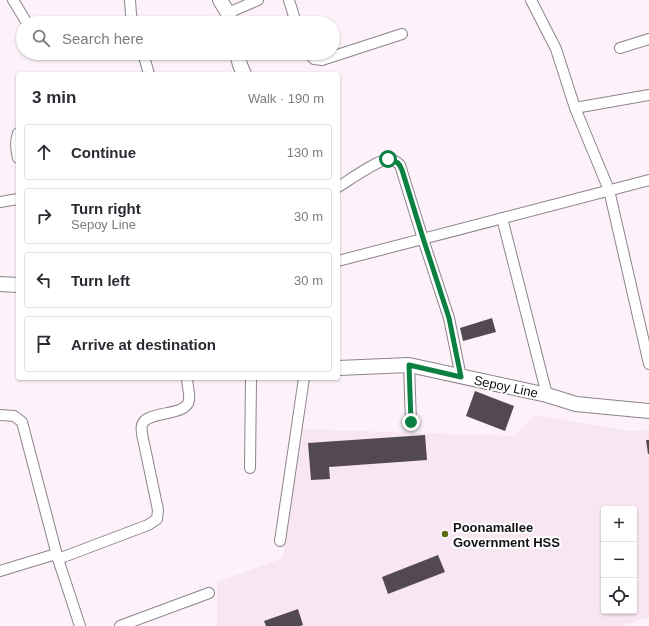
<!DOCTYPE html>
<html lang="en">
<head>
<meta charset="utf-8">
<style>
  :root { --surface:#fff; --page:#f7f7f7; --text:#2b2b33; --muted:#7c7c81; --line:#e1e1e2 }
  body { margin:0; font-family:Arial,sans-serif; background:var(--page); color:var(--text) }
  .controls { position:absolute; right:12px; bottom:12px; display:grid; overflow:hidden; border-radius:4px; box-shadow:0 1px 3px #0004 }
  .controls button { width:36px; height:36px; display:grid; place-items:center; padding:0; border:0; border-bottom:1px solid var(--line); background:var(--surface); color:var(--text); font:20px sans-serif }
  .stop { position:absolute; width:12px; height:12px; margin:-9px; border:3px solid #0b8043; border-radius:50%; background:#fff }
  .stop.end { background:#0b8043; border-color:#fff; box-shadow:0 1px 4px #0008 }
  .list { margin:0; padding:0; list-style:none }
  h2 { display:flex; justify-content:space-between; align-items:center; height:52px; margin:0; padding:0 16px; font-size:17px }
  h2 small { font-size:13px; font-weight:400; color:var(--muted) }
  .list li { display:grid; grid-template-columns:26px 1fr auto; gap:12px; align-items:center; box-sizing:border-box; height:56px; margin:0 8px 8px; padding:0 8px; border:1px solid var(--line); border-radius:4px }
  .list b { display:block; font-size:15px; white-space:nowrap }
  .list p { margin:0; font-size:13px; white-space:nowrap; color:var(--muted) }
  .list em { font-size:13px; font-style:normal; color:var(--muted) }
  .icon { flex:none; width:22px; height:22px; fill:none; stroke:currentColor; stroke-width:2; stroke-linecap:round; stroke-linejoin:round }
  .map { position:relative; flex:none; width:649px; height:626px; overflow:hidden }
  .search { position:absolute; background:var(--surface); box-shadow:0 1px 3px #0004; left:16px; top:16px; width:324px; height:44px; display:flex; align-items:center; gap:10px; box-sizing:border-box; padding:0 14px; border-radius:22px; color:var(--muted); font-size:15px }
  .panel { position:absolute; background:var(--surface); box-shadow:0 1px 3px #0004; left:16px; top:72px; width:324px; height:308px; border-radius:4px }
  .map>svg:first-child { display:block }
</style>
</head>
<body>
<div class="map">
<svg width="649" height="626" viewBox="0 0 649 626">
  <rect width="100%" height="100%" fill="#fdf2fa"/>
  <path fill="#f8e6f3" fill-rule="evenodd" d="M 536,415 L 629,431 L 649,430 L 649,617 L 621,626 L 217,626 L 217,582 L 283,558 L 295,429 L 515,436 ZM 604,509 L 634,509 L 634,611 L 604,611 Z"/>
  <g fill="#534a51">
    <polygon points="492,318 496,332 463,341 460,328"/>
    <polygon points="475,391 514,406 505,431 466,416"/>
    <polygon points="425,435 427,460 329,467 330,479 311,480 308,443"/>
    <polygon points="646,440 649,440 649,454 648,454"/>
    <polygon points="438,555 445,572 388,594 382,577"/>
    <polygon points="298,609 303,625 300,626 266,626 264,621"/>
  </g>
  <g fill="none" stroke-linecap="round" stroke-linejoin="round">
    <g stroke="#8d848b" stroke-width="12">
      <g id="street">
        <polyline points="13,0 27,23"/>
        <polyline points="130,0 131,14 133,23"/>
        <polyline points="289,0 296,23"/>
        <polyline points="531,0 556,49 575,108 609,190 649,364"/>
        <polyline points="228,13 258,0"/>
        <polyline points="620,48 649,39"/>
        <polyline points="143,53 149,74"/>
        <polyline points="308,53 314,59 322,60 402,34"/>
        <polyline points="575,108 649,95"/>
        <path d="M 18,133 C 15,142 16,149 18,158"/>
        <path d="M 338,187 C 348,181 379,159 389,159 C 394,159 397,162 400,165 L 423,239 L 449,318 L 461,377"/>
        <polyline points="0,202 18,199"/>
        <polyline points="502,218 547,395"/>
        <polyline points="338,261 649,180"/>
        <polyline points="409,365 411,422"/>
        <polyline points="0,415 14,416 22,422 58,559 80,626"/>
        <polyline points="250,468 251,378"/>
        <polyline points="280,541 304,378"/>
        <path d="M 58,559 L 148,525 L 157,519 L 158,510 L 142,434 C 142,432 141,428 142,425 C 146,410 187,417 189,400 C 190,394 187,384 187,378"/>
        <polyline points="0,571 56,554"/>
        <polyline points="120,626 209,593"/>
      </g>
    </g>
    <g stroke="#8d848b" stroke-width="16">
      <g id="secondary">
        <polyline points="220,0 228,13 231,23"/>
        <polyline points="237,53 240,65 244,74"/>
        <polyline points="0,284 18,285"/>
        <polyline points="338,368 409,365 547,395 576,404 649,411"/>
      </g>
    </g>
    <use href="#street" stroke="#fff" stroke-width="10"/>
    <use href="#secondary" stroke="#fff" stroke-width="14"/>
  </g>
  <g fill="none" stroke-linecap="round" stroke-linejoin="round">
    <path stroke="#0b8043" stroke-width="5" d="M 388,159 C 395,160 400,163 402,170 L 423,238 L 449,318 L 461,377 L 409,365 L 411,422"/>
  </g>
  <circle fill="#616b10" stroke="#fff" stroke-width="1.5" cx="445" cy="534" r="4"/>
  <g text-anchor="middle" stroke-width="4" stroke-linejoin="round" paint-order="stroke">
    <g font-size="13" fill="#151114" stroke="#fff">
      <text transform="translate(506 386) rotate(12)" y="5">Sepoy Line</text>
    </g>
    <g font-size="13" font-weight="bold" fill="#151114" stroke="#fff" text-anchor="start">
      <text x="453" y="532">Poonamallee<tspan x="453" dy="15">Government HSS</tspan></text>
    </g>
  </g>
</svg>
<div class="controls">
<button>+</button>
<button>−</button>
<button><svg class="icon" aria-label="locate" viewBox="0 0 24 24"><circle cx="12" cy="12" r="6"/><path d="M12 2v4M12 18v4M2 12h4M18 12h4"/></svg></button>
</div>
<div class="stop" style="left:388px;top:159px"></div>
<div class="stop end" style="left:411px;top:422px"></div>
<div class="search"><svg class="icon" aria-label="search" viewBox="0 0 24 24"><circle cx="10" cy="10" r="6"/><path d="M15 15l6 6"/></svg>Search here</div>
<section class="panel">
<h2>3 min<small>Walk · 190 m</small></h2>
<ul class="list">
<li><svg class="icon" aria-label="ahead" viewBox="0 0 24 24"><path d="M12 20V5M6 11l6-6 6 6"/></svg><div><b>Continue</b></div><em>130 m</em></li>
<li><svg class="icon" aria-label="right" viewBox="0 0 24 24"><path d="M7 20v-9h11M14 6l5 5-5 5"/></svg><div><b>Turn right</b><p>Sepoy Line</p></div><em>30 m</em></li>
<li><svg class="icon" aria-label="left" viewBox="0 0 24 24"><path d="M17 20v-9H6M10 6l-5 5 5 5"/></svg><div><b>Turn left</b></div><em>30 m</em></li>
<li><svg class="icon" aria-label="arrive" viewBox="0 0 24 24"><path d="M6 21V4h12l-3 4 3 4H6"/></svg><div><b>Arrive at destination</b></div></li>
</ul>
</section>
</div>
</body>
</html>
